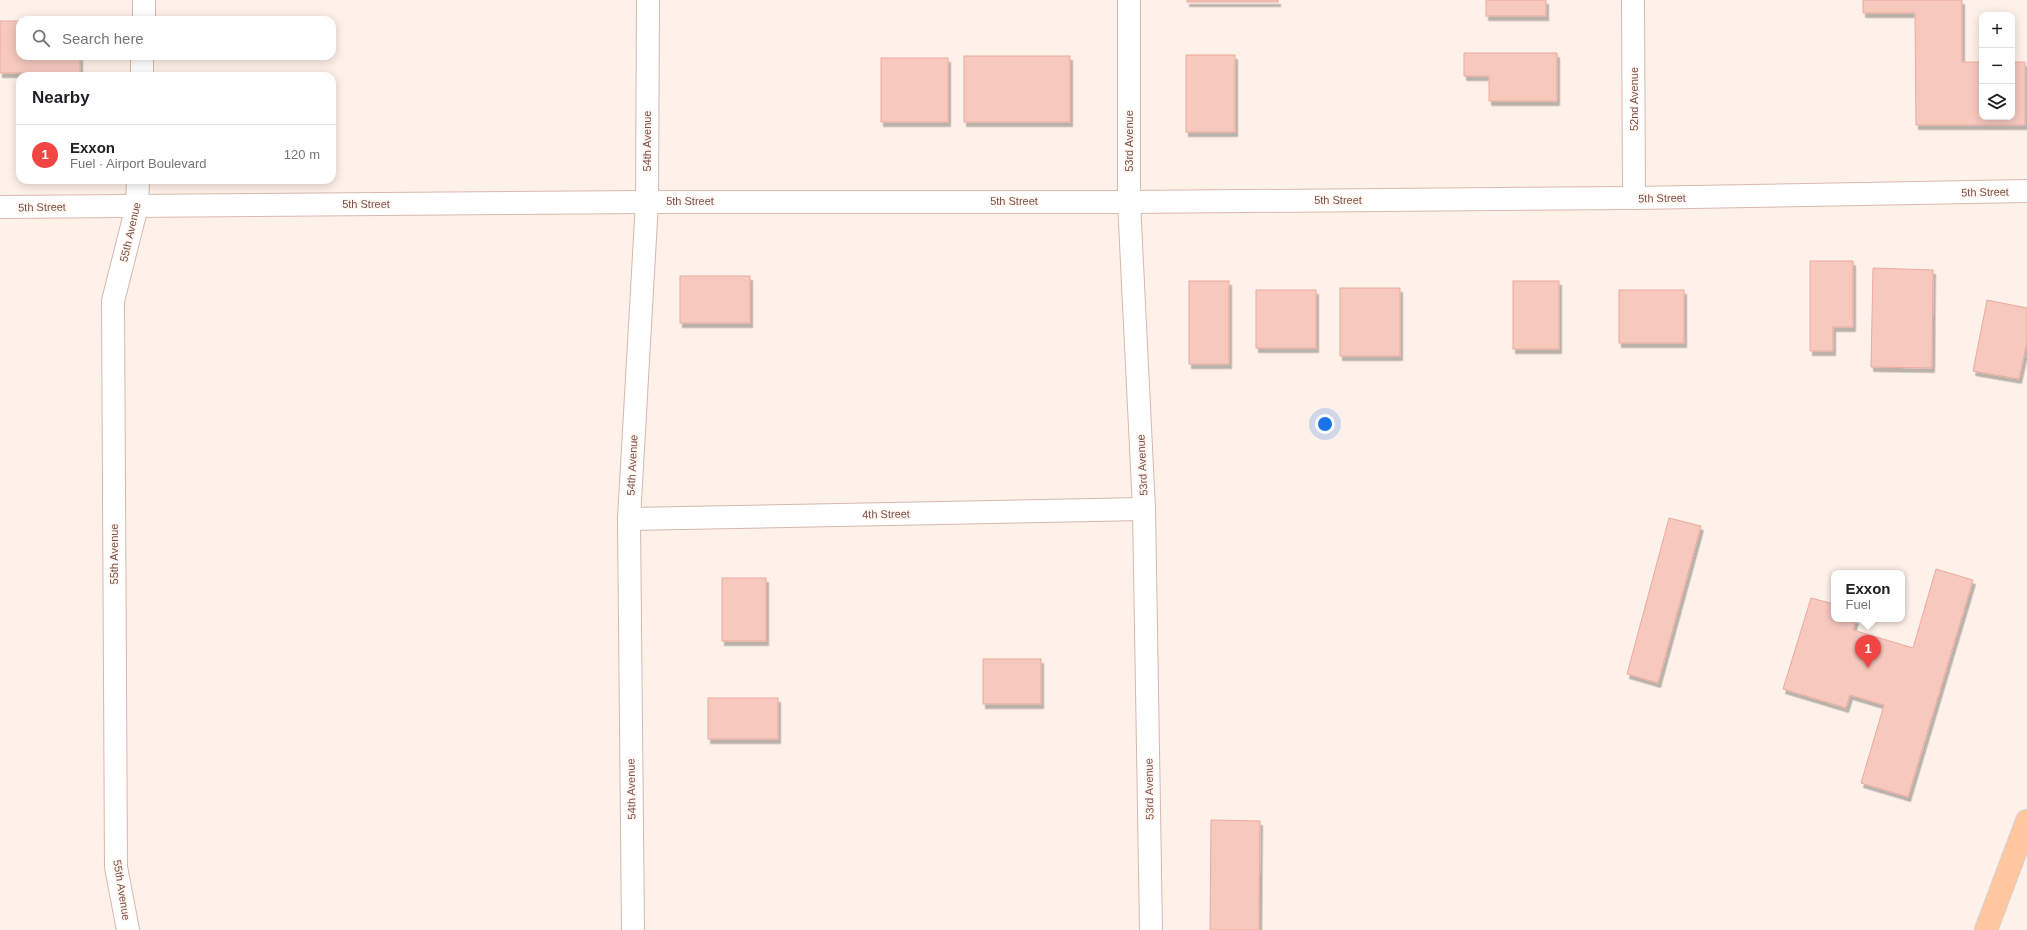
<!DOCTYPE html>
<html lang="en">
<head>
<meta charset="utf-8">
<style>
  :root { --surface:#fff; --page:#f2f2f2; --text:#202124; --muted:#757577; --line:#e0e0e0; --accent:#f24644 }
  body { margin:0; font-family:Helvetica,sans-serif; background:var(--page); color:var(--text) }
  .controls { position:absolute; right:12px; top:12px; display:grid; overflow:hidden; border-radius:8px; box-shadow:0 2px 10px #0003 }
  .controls button { width:36px; height:36px; display:grid; place-items:center; padding:0; border:0; border-bottom:1px solid var(--line); background:var(--surface); color:var(--text); font:20px sans-serif }
  .you { position:absolute; left:1325px; top:424px; width:14px; height:14px; margin:-10px; border:3px solid #fff; border-radius:50%; background:#1a73e8; box-shadow:0 0 0 6px #1a73e833 }
  .badge { display:grid; place-items:center; width:26px; height:26px; border-radius:50%; background:var(--accent); color:#fff; font-size:13px; font-weight:700 }
  .pin { position:absolute; translate:-50% -33px; filter:drop-shadow(0 1px 2px #0008) }
  .pin::after { content:''; position:absolute; top:21px; width:14px; height:12px; background:inherit; clip-path:polygon(0 0,100% 0,50% 100%) }
  .popup { position:absolute; left:1831px; top:570px; width:74px; height:52px; box-sizing:border-box; display:grid; place-content:center; border-radius:8px; background:var(--surface); filter:drop-shadow(0 1px 3px #0005); font-size:13px; white-space:nowrap; color:var(--muted) }
  .popup b { font-size:15px; color:var(--text) }
  .popup::after { content:''; position:absolute; left:50%; top:100%; margin-left:-8px; border:8px solid transparent; border-top-color:var(--surface) }
  .list { margin:0; padding:0; list-style:none }
  h2 { display:flex; justify-content:space-between; align-items:center; height:52px; margin:0; padding:0 16px; font-size:17px }
  h2 small { font-size:13px; font-weight:400; color:var(--muted) }
  .list li { display:grid; grid-template-columns:26px 1fr auto; gap:12px; align-items:center; box-sizing:border-box; height:60px; padding:0 16px; border-top:1px solid var(--line) }
  .list b { display:block; font-size:15px; white-space:nowrap }
  .list p { margin:0; font-size:13px; white-space:nowrap; color:var(--muted) }
  .list em { font-size:13px; font-style:normal; color:var(--muted) }
  .icon { flex:none; width:22px; height:22px; fill:none; stroke:currentColor; stroke-width:2; stroke-linecap:round; stroke-linejoin:round }
  .map { position:relative; flex:none; width:2027px; height:930px; overflow:hidden }
  .search { position:absolute; background:var(--surface); box-shadow:0 2px 10px #0003; left:16px; top:16px; width:320px; height:44px; display:flex; align-items:center; gap:10px; box-sizing:border-box; padding:0 14px; border-radius:12px; color:var(--muted); font-size:15px }
  .panel { position:absolute; background:var(--surface); box-shadow:0 2px 10px #0003; left:16px; top:72px; width:320px; height:112px; border-radius:12px }
  .map>svg:first-child { display:block }
</style>
</head>
<body>
<div class="map">
<svg width="2027" height="930" viewBox="0 0 2027 930">
  <defs>
    <filter id="shadow"><feDropShadow dx="2.5" dy="4.5" stdDeviation="0" flood-color="#0004"/></filter>
  </defs>
  <rect width="100%" height="100%" fill="#fef1e9"/>
  <g fill="#f6c8be" stroke="#ebaa9c" filter="url(#shadow)">
    <rect x="1187" y="0" width="91" height="2"/>
    <rect x="1486" y="0" width="60" height="16"/>
    <polygon points="1863,0 1962,0 1962,62 1982,62 1982,117 2012,117 2012,62 2025,62 2025,125 1916,125 1915,13 1863,13"/>
    <polygon points="0,21 20,21 20,56 80,56 80,76 43,76 43,73 0,73"/>
    <polygon points="1464,53 1557,53 1557,101 1489,101 1489,76 1464,76"/>
    <rect x="1186" y="55" width="49" height="77"/>
    <rect x="964" y="56" width="106" height="66"/>
    <rect x="881" y="58" width="67" height="64"/>
    <polygon points="1810,261 1853,261 1853,327 1833,327 1833,351 1810,351"/>
    <polygon points="1873,268 1933,270 1932,368 1871,367"/>
    <rect x="680" y="276" width="70" height="47"/>
    <rect x="1189" y="281" width="40" height="83"/>
    <rect x="1513" y="281" width="46" height="68"/>
    <rect x="1340" y="288" width="60" height="68"/>
    <rect x="1256" y="290" width="60" height="58"/>
    <rect x="1619" y="290" width="65" height="53"/>
    <polygon points="1987,300 2027,308 2027,342 2019,379 1973,371"/>
    <polygon points="1669,518 1701,526 1658,683 1627,674"/>
    <polygon points="1936,569 1973,580 1908,797 1861,783 1884,705 1850,695 1846,708 1783,689 1811,598 1834,604 1834,619 1856,619 1853,630 1913,648"/>
    <rect x="722" y="578" width="44" height="63"/>
    <rect x="983" y="659" width="58" height="45"/>
    <rect x="708" y="698" width="70" height="41"/>
    <polygon points="1211,820 1260,821 1259,930 1210,930"/>
  </g>
  <g fill="none" stroke-linecap="round" stroke-linejoin="round">
    <g stroke="#d5b8af" stroke-width="24">
      <g id="street">
        <polyline points="1129,0 1129,202 1144,509 1151,930"/>
        <polyline points="1633,0 1634,198"/>
        <polyline points="144,20 144,0"/>
        <polyline points="142,76 142,56"/>
        <polyline points="629,519 1144,509"/>
        <polyline points="128,930 116,867 113,301 137,206 138,180"/>
        <polyline points="633,930 629,519 647,202 648,0"/>
      </g>
    </g>
    <g stroke="#dab9af" stroke-width="24">
      <polyline id="secondary" points="0,207 647,202 1129,202 1634,198 2027,191"/>
    </g>
    <g stroke="#dacecc" stroke-width="24">
      <polyline id="primary" points="1986,930 2027,821"/>
    </g>
    <use href="#street" stroke="#fff" stroke-width="22"/>
    <use href="#secondary" stroke="#fff" stroke-width="22"/>
    <use href="#primary" stroke="#ffc79f" stroke-width="22"/>
  </g>
  <g text-anchor="middle" stroke-width="3.5" stroke-linejoin="round" paint-order="stroke">
    <g font-size="11" fill="#7c5049" stroke="#fff7f1">
      <text transform="translate(1634 99) rotate(-90)" y="4">52nd Avenue</text>
      <text transform="translate(647 141) rotate(-90)" y="4">54th Avenue</text>
      <text transform="translate(1129 141) rotate(-90)" y="4">53rd Avenue</text>
      <text transform="translate(1985 192) rotate(-1)" y="4">5th Street</text>
      <text transform="translate(1662 198) rotate(-1)" y="4">5th Street</text>
      <text x="1338" y="204">5th Street</text>
      <text x="690" y="205">5th Street</text>
      <text x="1014" y="205">5th Street</text>
      <text x="366" y="208">5th Street</text>
      <text transform="translate(42 207) rotate(-1)" y="4">5th Street</text>
      <text transform="translate(130 232) rotate(-77)" y="4">55th Avenue</text>
      <text transform="translate(632 465) rotate(-87)" y="4">54th Avenue</text>
      <text transform="translate(1142 465) rotate(-93)" y="4">53rd Avenue</text>
      <text transform="translate(886 514) rotate(-1)" y="4">4th Street</text>
      <text transform="translate(114 554) rotate(-90)" y="4">55th Avenue</text>
      <text transform="translate(631 789) rotate(-91)" y="4">54th Avenue</text>
      <text transform="translate(1149 789) rotate(-91)" y="4">53rd Avenue</text>
      <text transform="translate(122 890) rotate(81)" y="4">55th Avenue</text>
    </g>
  </g>
</svg>
<div class="controls">
<button>+</button>
<button>−</button>
<button><svg class="icon" aria-label="layers" viewBox="0 0 24 24"><path d="M12 4l9 5-9 5-9-5zM3 14l9 5 9-5"/></svg></button>
</div>
<div class="you"></div>
<div class="pin badge" style="left:1868px;top:668px">1</div>
<div class="popup"><b>Exxon</b>Fuel</div>
<div class="search"><svg class="icon" aria-label="search" viewBox="0 0 24 24"><circle cx="10" cy="10" r="6"/><path d="M15 15l6 6"/></svg>Search here</div>
<section class="panel">
<h2>Nearby<small></small></h2>
<ul class="list">
<li><span class="badge">1</span><div><b>Exxon</b><p>Fuel · Airport Boulevard</p></div><em>120 m</em></li>
</ul>
</section>
</div>
</body>
</html>
